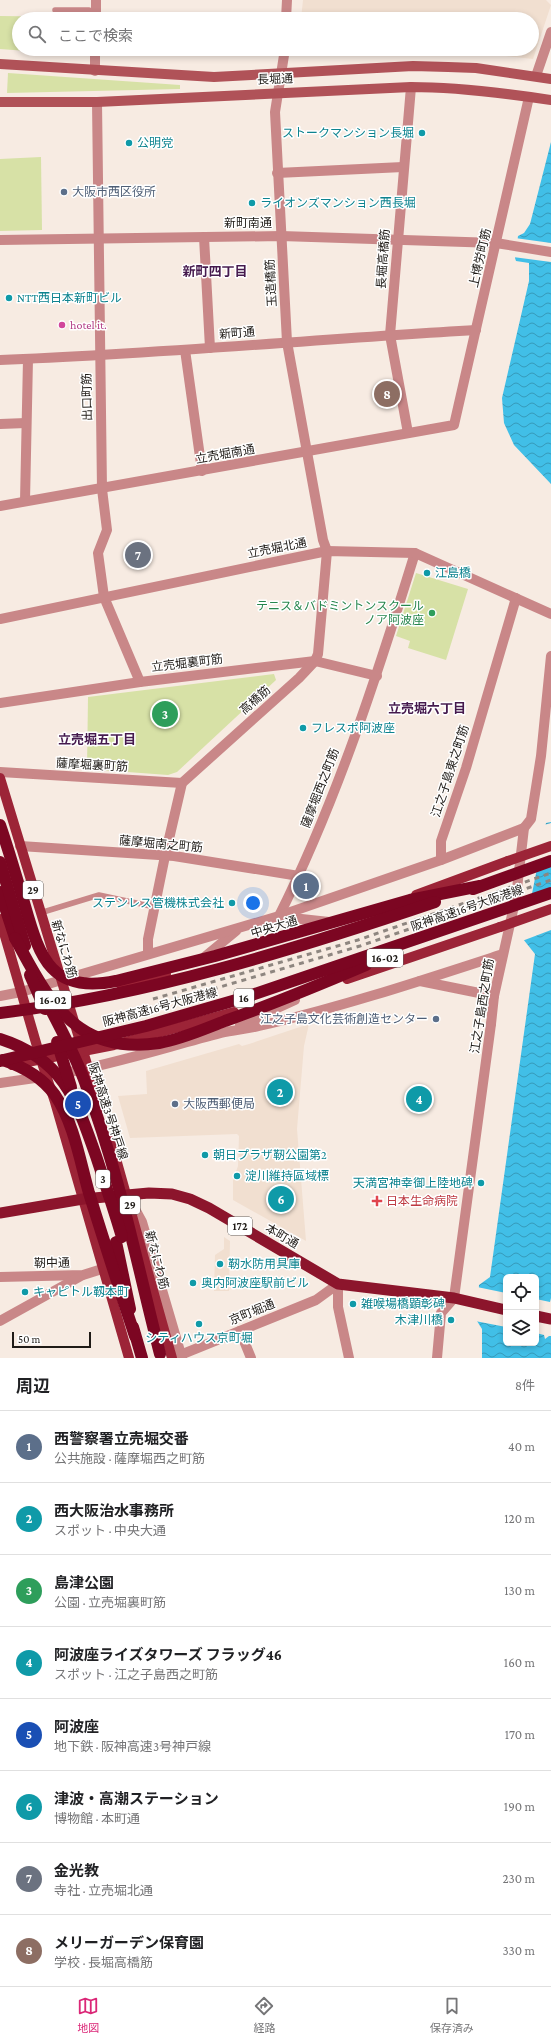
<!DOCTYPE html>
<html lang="ja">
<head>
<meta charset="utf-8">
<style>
  :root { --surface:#fff; --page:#f6f6f6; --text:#202124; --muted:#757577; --line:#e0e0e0; --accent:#db2777 }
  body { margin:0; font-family:"Crimson Pro","Noto Sans JP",serif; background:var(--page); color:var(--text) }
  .controls { position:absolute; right:12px; bottom:12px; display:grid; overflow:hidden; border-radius:6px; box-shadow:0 2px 6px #0003 }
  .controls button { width:36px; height:36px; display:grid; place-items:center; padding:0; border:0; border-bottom:1px solid var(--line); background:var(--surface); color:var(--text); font:20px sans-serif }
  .scale { position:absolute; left:12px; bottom:10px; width:79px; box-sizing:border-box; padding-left:4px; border:2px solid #1f1b17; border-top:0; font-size:11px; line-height:14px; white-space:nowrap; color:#1f1b17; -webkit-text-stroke:3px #fff; paint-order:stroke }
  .you { position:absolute; left:253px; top:903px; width:14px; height:14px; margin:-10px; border:3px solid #fff; border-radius:50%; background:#1a73e8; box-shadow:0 0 0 6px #1a73e833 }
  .badge { display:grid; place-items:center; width:26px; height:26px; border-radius:50%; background:var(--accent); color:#fff; font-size:13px; font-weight:700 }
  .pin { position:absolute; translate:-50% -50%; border:2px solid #fff; box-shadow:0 1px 4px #0006 }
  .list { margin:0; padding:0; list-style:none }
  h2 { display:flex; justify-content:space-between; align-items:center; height:52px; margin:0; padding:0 16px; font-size:17px }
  h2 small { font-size:13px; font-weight:400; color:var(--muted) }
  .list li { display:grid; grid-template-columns:26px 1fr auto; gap:12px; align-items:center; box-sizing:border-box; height:72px; padding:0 16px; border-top:1px solid var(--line) }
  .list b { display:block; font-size:15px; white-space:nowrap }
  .list p { margin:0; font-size:13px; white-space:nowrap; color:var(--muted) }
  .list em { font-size:13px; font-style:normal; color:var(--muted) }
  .icon { flex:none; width:22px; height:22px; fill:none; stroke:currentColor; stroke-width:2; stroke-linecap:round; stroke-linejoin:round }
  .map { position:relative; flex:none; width:551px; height:1358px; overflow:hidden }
  .search { position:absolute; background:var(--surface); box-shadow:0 2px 6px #0003; left:12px; right:12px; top:12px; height:44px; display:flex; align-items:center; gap:10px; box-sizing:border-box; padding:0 14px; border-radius:22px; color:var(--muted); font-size:15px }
  .sheet { height:628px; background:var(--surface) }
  nav { display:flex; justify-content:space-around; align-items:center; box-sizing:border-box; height:56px; border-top:1px solid var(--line); background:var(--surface); font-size:11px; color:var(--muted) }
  nav a { display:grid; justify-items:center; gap:2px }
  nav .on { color:var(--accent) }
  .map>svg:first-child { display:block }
</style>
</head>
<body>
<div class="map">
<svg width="551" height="1358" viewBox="0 0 551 1358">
  <defs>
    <pattern id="water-waves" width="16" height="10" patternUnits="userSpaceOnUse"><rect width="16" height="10" fill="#41bfe7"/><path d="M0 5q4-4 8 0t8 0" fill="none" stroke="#369aba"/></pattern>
  </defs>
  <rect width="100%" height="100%" fill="#f7ebe2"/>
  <g fill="#f1dfd0">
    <polygon points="303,0 546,0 551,5 533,59 444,49 532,49 532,19 301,19"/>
    <polygon points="309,1024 304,1046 297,1129 306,1241 233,1200 233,1180 238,1166 239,1136 237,1134 130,1138 118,1096 147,1094 146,1071 239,1044 242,1046 249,1044"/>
    <polygon points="224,1237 230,1241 229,1291 214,1291 215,1255 224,1249"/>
  </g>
  <g fill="#d7e1a6">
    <polygon points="0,16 84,17 84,19 19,19 19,49 84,49 80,55 0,49"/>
    <polygon points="8,73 180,85 180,89 7,93"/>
    <polygon points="41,157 42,230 0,231 0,159"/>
    <polygon points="416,573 468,589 446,660 408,648 410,641 396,636"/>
    <polygon points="274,674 276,680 177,772 168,775 87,769 88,697"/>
  </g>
  <g fill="url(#water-waves)" fill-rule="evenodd">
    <polygon points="551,142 551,484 514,445 504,423 502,398 529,281 529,263 516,261 515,258 518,236 524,233 530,224"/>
    <path d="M 551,822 L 551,1358 L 482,1358 L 482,1329 L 477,1321 L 479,1285 L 490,1277 L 535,954 L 523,939 L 546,823 ZM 506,1277 L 536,1277 L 536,1343 L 506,1343 Z"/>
  </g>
  <g fill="#f7ebe2">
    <polygon points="515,238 551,243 551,262 513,257"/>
    <polygon points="551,823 551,856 537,861 544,825"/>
    <polygon points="551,896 551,930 522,941 528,905"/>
    <polygon points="477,1287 506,1293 506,1329 506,1327 475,1321"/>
    <polygon points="551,1298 551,1336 549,1336 545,1339 544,1335 536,1333 536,1299 550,1302"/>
  </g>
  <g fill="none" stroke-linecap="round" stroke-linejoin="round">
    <g stroke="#c98788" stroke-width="5.5">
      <polyline points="55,10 89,10"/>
      <polyline points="40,913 99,895 155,907"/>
    </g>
    <g stroke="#c98788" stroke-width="10">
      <polyline points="96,19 96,0"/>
      <polyline points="95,71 95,49"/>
      <polyline points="97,102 102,489 107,530 98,553 104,597 140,682"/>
      <polyline points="277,173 403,167"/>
      <polyline points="204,237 210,348"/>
      <polyline points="185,350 202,471"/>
      <polyline points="0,424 26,423"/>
      <polyline points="408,433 390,335 411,87"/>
      <polyline points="25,501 28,359"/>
      <polyline points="0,772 182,783"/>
      <polyline points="20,846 174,856 299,876"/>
      <path d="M 279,916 C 337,800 377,676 415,553"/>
      <polyline points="283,917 329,922"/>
      <polyline points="202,959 236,931"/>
      <polyline points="420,981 494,996"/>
      <polyline points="0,996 21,992 279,916 441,860 524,828"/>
      <polyline points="491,1024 494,996 516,897 524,828 531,819 541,756 551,656"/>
      <polyline points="240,1025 295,1000"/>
      <path d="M 60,1074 C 115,1064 167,1047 221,1033 C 234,1030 247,1029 259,1026 C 342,1007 423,980 503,954"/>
      <polyline points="0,1083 42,1077"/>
      <polyline points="130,1200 142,1222 182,1358"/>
      <polyline points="338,1284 338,1307 349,1358"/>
      <polyline points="240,1331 251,1358"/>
      <polyline points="437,1358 441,1313 454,1298"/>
    </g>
    <g stroke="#c98788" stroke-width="10">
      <polyline points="286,19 287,0"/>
      <polyline points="536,76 551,32"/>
      <polyline points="0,240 281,236 496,243 551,252"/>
      <path d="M 0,360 C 159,354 317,339 476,330"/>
      <polyline points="0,506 454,425 529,97"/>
      <polyline points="0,619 327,551 415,553 551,614"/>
      <polyline points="0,703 140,682 315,661 377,676"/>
      <polyline points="441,860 441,841 466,768 516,598"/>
      <polyline points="148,953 148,939 165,856 182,783 299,678 315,661 318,654 327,551 323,540 287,342 275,112 285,49"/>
      <polyline points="0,1277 83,1275 102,1269"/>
      <polyline points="454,1298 491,1024"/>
      <polyline points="0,1321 81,1276"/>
      <polyline points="173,1358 316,1300 338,1284"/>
    </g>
    <g stroke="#b05258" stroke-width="10">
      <polyline points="0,64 214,77 413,66 448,67 476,68 551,79"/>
      <path d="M 0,102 L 97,102 L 411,87 C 458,87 504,93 551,100"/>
    </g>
    <g stroke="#9c2437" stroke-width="10">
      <polyline points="0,778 100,1107"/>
      <polyline points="416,895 508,861"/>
      <polyline points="0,919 41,1060 55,1102 129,1358"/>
      <polyline points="347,979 500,927"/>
      <polyline points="122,987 166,974"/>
      <polyline points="12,1065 114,1045 234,1012"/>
      <polyline points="111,1141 172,1358"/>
    </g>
    <g stroke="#8c152c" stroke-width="11">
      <polyline points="0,1213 83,1199 149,1193 172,1194 190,1199 209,1208 338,1284 454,1298 506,1310"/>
      <polyline points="536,1316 551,1319"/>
    </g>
    <g stroke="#7c0622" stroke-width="12">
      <polyline points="0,892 15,938"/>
      <polyline points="116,1242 130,1309"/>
      <polyline points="133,1327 142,1358"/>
    </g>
    <g stroke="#8e8680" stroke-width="3" stroke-dasharray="5 5" stroke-linecap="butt">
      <polyline points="153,999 358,940 551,873"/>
      <polyline points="155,1006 360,946 551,880"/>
    </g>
    <g stroke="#9c2437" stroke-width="10">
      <polyline points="508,861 551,846"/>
      <polyline points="500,927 551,909"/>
    </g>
    <g stroke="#7c0622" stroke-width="12">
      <path d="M 0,825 C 9,851 17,879 25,906 C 40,959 52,994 116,981 L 215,956 L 410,900 L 480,886"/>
      <polyline points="0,862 25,946"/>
      <polyline points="473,889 551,861"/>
      <path d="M 15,938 C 32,969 51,1008 80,1028 C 103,1044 132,1047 159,1043 C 182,1039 204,1029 225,1021 C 273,1004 319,985 366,965"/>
      <polyline points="30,975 45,1009"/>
      <path d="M 46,1000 C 60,1028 76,1056 86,1085 C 119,1172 137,1264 160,1354"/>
      <path d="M 0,1013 C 148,995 293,950 435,902"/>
      <path d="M 0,1039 C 63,1059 76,1099 96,1156 C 105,1183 114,1210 122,1237"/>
      <polyline points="57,1042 71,1087"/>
      <path d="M 3,1060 C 24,1067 42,1077 55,1095 C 74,1123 80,1161 89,1193 C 104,1241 119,1288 135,1336"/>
      <polyline points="0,1061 146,1026 243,998 551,893"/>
    </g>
  </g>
  <g fill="#0f9aa8" stroke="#fff" stroke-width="1.5">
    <circle cx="422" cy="133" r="4"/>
    <circle cx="129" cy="143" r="4"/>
    <circle cx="252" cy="203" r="4"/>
    <circle cx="9" cy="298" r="4"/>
    <circle cx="427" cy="573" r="4"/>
    <circle cx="303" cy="728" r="4"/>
    <circle cx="232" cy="903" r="4"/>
    <circle cx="205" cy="1155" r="4"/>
    <circle cx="237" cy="1176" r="4"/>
    <circle cx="481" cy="1183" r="4"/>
    <circle cx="220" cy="1264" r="4"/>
    <circle cx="193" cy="1283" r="4"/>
    <circle cx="25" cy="1292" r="4"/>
    <circle cx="353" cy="1304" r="4"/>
    <circle cx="451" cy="1320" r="4"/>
    <circle cx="199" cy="1324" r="4"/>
  </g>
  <g fill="#5c6f8a" stroke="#fff" stroke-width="1.5">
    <circle cx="64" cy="192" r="4"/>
    <circle cx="436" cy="1019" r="4"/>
    <circle cx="175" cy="1104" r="4"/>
  </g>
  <circle fill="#d1479c" stroke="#fff" stroke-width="1.5" cx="62" cy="325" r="4"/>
  <circle fill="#2e9e5b" stroke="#fff" stroke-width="1.5" cx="432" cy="613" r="4"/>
  <path fill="#e0444e" stroke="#fff" stroke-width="1.5" d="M375 1195h4v4h4v4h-4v4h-4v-4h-4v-4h4z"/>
  <g text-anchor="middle" stroke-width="3" stroke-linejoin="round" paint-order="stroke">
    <g fill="#fff" stroke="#625f5d" stroke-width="1">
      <rect x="23" y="881" width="20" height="18" rx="3"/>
      <rect x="367" y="949" width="36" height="18" rx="3"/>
      <rect x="234" y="989" width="20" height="18" rx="3"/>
      <rect x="35" y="991" width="36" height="18" rx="3"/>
      <rect x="96" y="1170" width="14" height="18" rx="3"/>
      <rect x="120" y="1196" width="20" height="18" rx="3"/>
      <rect x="228" y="1217" width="24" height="18" rx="3"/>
    </g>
    <g font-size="11" font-weight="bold" fill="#1f1b17">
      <text x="33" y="894">29</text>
      <text x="385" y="962">16-02</text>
      <text x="244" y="1002">16</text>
      <text x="53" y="1004">16-02</text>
      <text x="103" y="1183">3</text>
      <text x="130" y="1209">29</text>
      <text x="240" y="1230">172</text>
    </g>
    <g font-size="12" fill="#1f1b17" stroke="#fff">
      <text transform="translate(275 79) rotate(-2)" y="4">長堀通</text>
      <text x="248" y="227">新町南通</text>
      <text transform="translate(480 258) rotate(-77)" y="4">上博労町筋</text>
      <text transform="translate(383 259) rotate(-86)" y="4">長堀高橋筋</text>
      <text transform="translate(271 283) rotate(-93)" y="4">玉造橋筋</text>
      <text transform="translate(237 333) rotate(-5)" y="4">新町通</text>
      <text transform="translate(87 397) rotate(-91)" y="4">出口町筋</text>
      <text transform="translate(225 454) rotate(-10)" y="4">立売堀南通</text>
      <text transform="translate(277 548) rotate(-11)" y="4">立売堀北通</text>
      <text transform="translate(187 663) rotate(-7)" y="4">立売堀裏町筋</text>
      <text transform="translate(255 700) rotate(-42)" y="4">高橋筋</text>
      <text transform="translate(92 765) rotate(3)" y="4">薩摩堀裏町筋</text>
      <text transform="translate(450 771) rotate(-72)" y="4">江之子島東之町筋</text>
      <text transform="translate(320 788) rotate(-69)" y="4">薩摩堀西之町筋</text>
      <text transform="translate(161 844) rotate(5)" y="4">薩摩堀南之町筋</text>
      <text transform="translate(467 908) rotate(-19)" y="4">阪神高速16号大阪港線</text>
      <text transform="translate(274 927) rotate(-17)" y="4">中央大通</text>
      <text transform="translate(64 949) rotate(73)" y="4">新なにわ筋</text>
      <text transform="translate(482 1006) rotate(-81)" y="4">江之子島西之町筋</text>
      <text transform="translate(160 1007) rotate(-15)" y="4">阪神高速16号大阪港線</text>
      <text transform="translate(108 1111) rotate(72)" y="4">阪神高速3号神戸線</text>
      <text transform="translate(282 1236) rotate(30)" y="4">本町通</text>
      <text transform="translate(157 1260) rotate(75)" y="4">新なにわ筋</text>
      <text transform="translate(52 1263) rotate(-1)" y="4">靭中通</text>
      <text transform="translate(252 1312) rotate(-22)" y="4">京町堀通</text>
    </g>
    <g font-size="12" fill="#0d838f" stroke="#fff" text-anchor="start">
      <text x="414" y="137" text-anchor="end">ストークマンション長堀</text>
      <text x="137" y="147">公明党</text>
      <text x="260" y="207">ライオンズマンション西長堀</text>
      <text x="17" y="302">NTT西日本新町ビル</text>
      <text x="435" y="577">江島橋</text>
      <text x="311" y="732">フレスポ阿波座</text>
      <text x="224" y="907" text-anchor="end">ステンレス管機株式会社</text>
      <text x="213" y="1159">朝日プラザ靭公園第2</text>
      <text x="245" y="1180">淀川維持區域標</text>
      <text x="473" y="1187" text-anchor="end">天満宮神幸御上陸地碑</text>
      <text x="228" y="1268">靭水防用具庫</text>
      <text x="201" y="1287">奥内阿波座駅前ビル</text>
      <text x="33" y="1296">キャピトル靱本町</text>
      <text x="361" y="1308">雑喉場橋顕彰碑</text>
      <text x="443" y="1324" text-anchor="end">木津川橋</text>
      <text x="199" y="1342" text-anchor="middle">シティハウス京町堀</text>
    </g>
    <g font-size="12" fill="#4e5e75" stroke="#fff" text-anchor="start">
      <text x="72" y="196">大阪市西区役所</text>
      <text x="428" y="1023" text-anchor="end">江之子島文化芸術創造センター</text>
      <text x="183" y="1108">大阪西郵便局</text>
    </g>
    <g font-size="12" fill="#b23c85" stroke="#fff" text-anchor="start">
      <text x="70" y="329">hotel it.</text>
    </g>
    <g font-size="12" fill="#27864d" stroke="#fff" text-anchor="end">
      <text x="424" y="610">テニス＆バドミントンスクール<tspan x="424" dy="14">ノア阿波座</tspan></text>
    </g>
    <g font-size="12" fill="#be3a42" stroke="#fff" text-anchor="start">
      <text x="386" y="1205">日本生命病院</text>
    </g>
    <g font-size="13" font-weight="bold" fill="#451a4e" stroke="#fff">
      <text x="215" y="276">新町四丁目</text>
      <text x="427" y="713">立売堀六丁目</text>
      <text x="97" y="744">立売堀五丁目</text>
    </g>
  </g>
</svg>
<div class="controls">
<button><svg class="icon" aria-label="locate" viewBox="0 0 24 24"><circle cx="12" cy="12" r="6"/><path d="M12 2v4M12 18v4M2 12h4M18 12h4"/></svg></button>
<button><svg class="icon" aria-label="layers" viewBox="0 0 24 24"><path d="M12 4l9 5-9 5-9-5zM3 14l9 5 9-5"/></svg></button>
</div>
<div class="scale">50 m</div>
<div class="you"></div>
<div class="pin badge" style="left:306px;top:886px;background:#5c6f8a">1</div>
<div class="pin badge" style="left:280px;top:1092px;background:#0f9aa8">2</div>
<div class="pin badge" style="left:165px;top:714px;background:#2e9e5b">3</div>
<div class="pin badge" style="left:419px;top:1099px;background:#0f9aa8">4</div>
<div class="pin badge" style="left:78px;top:1104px;background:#1a4fb4">5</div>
<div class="pin badge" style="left:281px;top:1199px;background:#0f9aa8">6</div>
<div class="pin badge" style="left:138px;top:555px;background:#6b7280">7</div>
<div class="pin badge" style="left:387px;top:394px;background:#8d6e63">8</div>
<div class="search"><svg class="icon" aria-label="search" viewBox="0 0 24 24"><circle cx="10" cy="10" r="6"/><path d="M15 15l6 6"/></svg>ここで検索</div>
</div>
<section class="sheet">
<h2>周辺<small>8件</small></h2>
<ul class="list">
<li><span class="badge" style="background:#5c6f8a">1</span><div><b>西警察署立売堀交番</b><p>公共施設 · 薩摩堀西之町筋</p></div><em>40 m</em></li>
<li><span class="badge" style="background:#0f9aa8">2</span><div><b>西大阪治水事務所</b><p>スポット · 中央大通</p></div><em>120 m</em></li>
<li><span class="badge" style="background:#2e9e5b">3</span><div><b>島津公園</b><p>公園 · 立売堀裏町筋</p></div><em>130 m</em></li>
<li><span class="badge" style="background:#0f9aa8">4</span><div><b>阿波座ライズタワーズ フラッグ46</b><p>スポット · 江之子島西之町筋</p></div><em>160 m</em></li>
<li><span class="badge" style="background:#1a4fb4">5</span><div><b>阿波座</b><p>地下鉄 · 阪神高速3号神戸線</p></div><em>170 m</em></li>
<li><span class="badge" style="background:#0f9aa8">6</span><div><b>津波・高潮ステーション</b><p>博物館 · 本町通</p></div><em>190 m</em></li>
<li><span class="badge" style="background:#6b7280">7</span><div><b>金光教</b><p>寺社 · 立売堀北通</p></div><em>230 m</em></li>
<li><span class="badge" style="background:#8d6e63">8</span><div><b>メリーガーデン保育園</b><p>学校 · 長堀高橋筋</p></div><em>330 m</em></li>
</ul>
</section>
<nav>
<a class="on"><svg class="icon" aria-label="map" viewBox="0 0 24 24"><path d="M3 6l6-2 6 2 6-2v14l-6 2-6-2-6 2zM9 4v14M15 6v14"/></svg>地図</a>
<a><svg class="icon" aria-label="directions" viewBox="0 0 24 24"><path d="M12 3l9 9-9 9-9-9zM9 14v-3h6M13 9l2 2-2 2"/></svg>経路</a>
<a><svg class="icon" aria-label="saved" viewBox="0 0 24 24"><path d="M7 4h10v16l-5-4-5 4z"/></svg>保存済み</a>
</nav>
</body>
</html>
